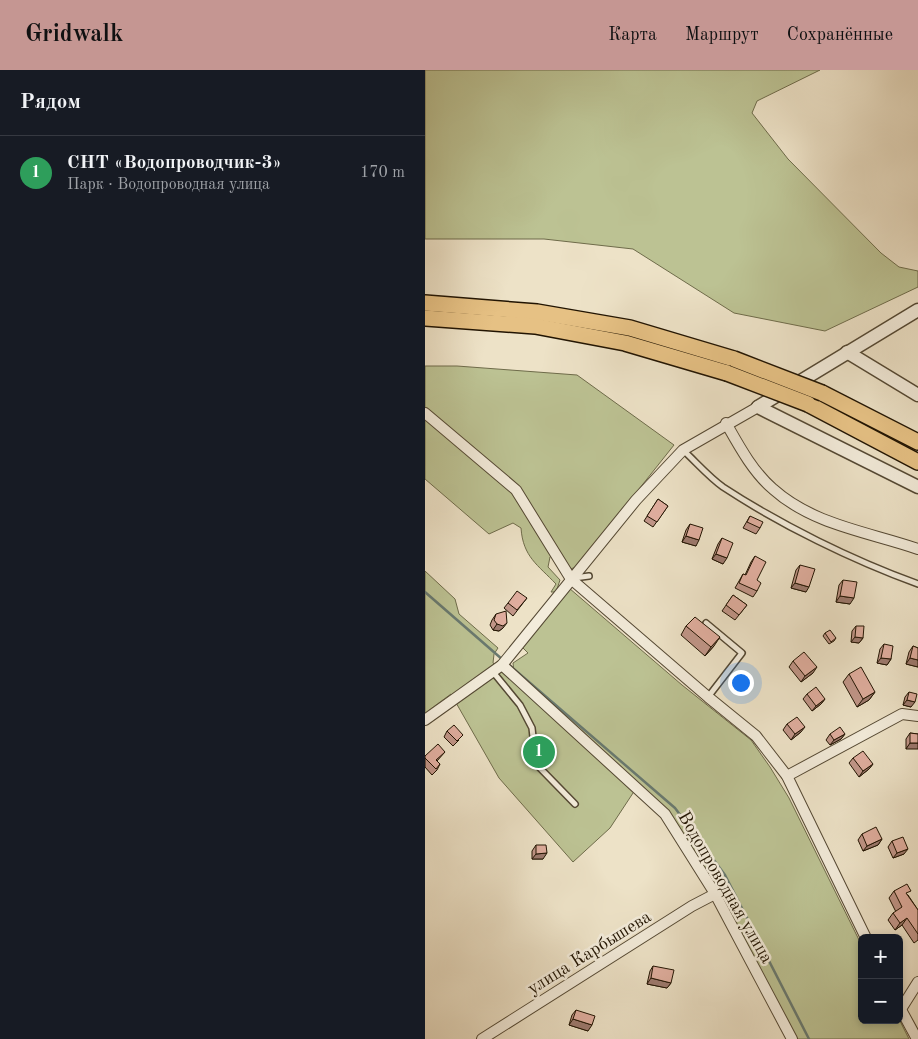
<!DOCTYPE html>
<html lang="ru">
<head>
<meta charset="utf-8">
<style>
  :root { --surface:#171b24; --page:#20242c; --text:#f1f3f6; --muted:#9ea1a6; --line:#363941; --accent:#c59692 }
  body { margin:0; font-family:"Old Standard TT",serif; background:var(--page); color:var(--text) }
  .controls { position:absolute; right:15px; bottom:15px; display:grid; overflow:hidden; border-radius:8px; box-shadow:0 2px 8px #0003 }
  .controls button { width:45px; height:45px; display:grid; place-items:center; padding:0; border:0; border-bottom:1px solid var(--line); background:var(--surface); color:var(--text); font:25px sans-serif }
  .you { position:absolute; left:315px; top:612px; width:18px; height:18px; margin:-12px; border:4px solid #fff; border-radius:50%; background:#1a73e8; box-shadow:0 0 0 8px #1a73e833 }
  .badge { display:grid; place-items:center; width:32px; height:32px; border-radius:50%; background:var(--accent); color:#fff; font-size:16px; font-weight:700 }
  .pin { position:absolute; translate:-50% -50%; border:2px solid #fff; box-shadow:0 1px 5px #0006 }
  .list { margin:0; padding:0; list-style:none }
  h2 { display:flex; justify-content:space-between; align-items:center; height:65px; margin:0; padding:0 20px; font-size:21px }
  h2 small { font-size:16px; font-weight:400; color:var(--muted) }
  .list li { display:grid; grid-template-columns:32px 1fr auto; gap:15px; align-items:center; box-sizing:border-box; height:75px; padding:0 20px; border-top:1px solid var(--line) }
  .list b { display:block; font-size:19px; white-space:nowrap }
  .list p { margin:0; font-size:16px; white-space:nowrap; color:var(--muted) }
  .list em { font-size:16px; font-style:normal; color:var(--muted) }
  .map { position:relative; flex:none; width:493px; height:969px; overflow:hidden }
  header { display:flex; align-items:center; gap:30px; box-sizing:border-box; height:70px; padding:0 25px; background:var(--accent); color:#111 }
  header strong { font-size:24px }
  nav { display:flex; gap:28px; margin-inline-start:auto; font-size:18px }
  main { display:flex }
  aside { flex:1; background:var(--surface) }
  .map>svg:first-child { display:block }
</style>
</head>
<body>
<header>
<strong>Gridwalk</strong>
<nav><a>Карта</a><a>Маршрут</a><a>Сохранённые</a></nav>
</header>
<main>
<aside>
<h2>Рядом<small></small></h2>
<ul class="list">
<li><span class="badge" style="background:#2e9e5b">1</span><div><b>СНТ «Водопроводчик-3»</b><p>Парк · Водопроводная улица</p></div><em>170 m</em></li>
</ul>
</aside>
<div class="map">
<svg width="493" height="969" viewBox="0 0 493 969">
  <rect width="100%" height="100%" fill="#ede2c7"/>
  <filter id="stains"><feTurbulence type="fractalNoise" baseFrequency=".004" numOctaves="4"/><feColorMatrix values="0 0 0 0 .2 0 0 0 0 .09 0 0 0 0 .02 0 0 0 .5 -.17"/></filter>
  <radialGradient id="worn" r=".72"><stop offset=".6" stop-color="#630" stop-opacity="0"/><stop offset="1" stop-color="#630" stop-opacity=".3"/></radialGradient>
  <g fill="#bcc293" stroke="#6e6b4a">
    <polygon points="0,0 395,0 332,31 327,43 363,89 456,183 474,197 493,201 493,217 400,261 309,243 208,179 119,169 0,169"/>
    <path d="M 0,296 L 32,296 L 152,305 L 249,375 L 152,497 L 145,499 L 132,481 L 125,487 L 123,497 L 135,510 L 131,522 L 126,522 L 131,514 C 113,495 98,487 96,458 L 88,453 L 64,464 L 0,409 Z"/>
    <polygon points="0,501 30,529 34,544 73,578 69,584 68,593 210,720 185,758 148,792 74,708 26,624 0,643"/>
    <polygon points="144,518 257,615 326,670 345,697 364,728 437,876 437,950 474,949 484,969 372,969 243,742 89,602 88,593 103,583 97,577"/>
  </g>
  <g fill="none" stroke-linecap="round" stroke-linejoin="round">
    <g stroke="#69796f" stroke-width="2.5">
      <polyline points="0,522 78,590"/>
      <polyline points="82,593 250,738 300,805 384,969"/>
    </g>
    <g stroke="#544833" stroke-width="8">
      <g id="service">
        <path d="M 258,380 C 271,392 284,407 298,417 C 356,455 427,490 493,514"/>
        <polyline points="149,508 164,506"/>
        <polyline points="281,553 317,583 283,627"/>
        <polyline points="68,602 95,635 107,658 111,694 150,734"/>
      </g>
    </g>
    <g stroke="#544833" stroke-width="12">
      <g id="minor">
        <polyline points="0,343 91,420 146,509 283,627 331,666 362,706 441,868"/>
        <path d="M 301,353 C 314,376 328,402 348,419 C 388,455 444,462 493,479"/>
        <polyline points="77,595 240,744 289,822 367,969"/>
        <polyline points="0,650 77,595 211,430 258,380 333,337"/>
        <polyline points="362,706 477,644 493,646"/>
        <polyline points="474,936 492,969"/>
        <polyline points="476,939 493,912"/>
        <polyline points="57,969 267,836 290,824"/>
      </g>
    </g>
    <g stroke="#544833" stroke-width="15">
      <g id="tertiary">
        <polyline points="422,282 493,325"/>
        <polyline points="333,337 493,240"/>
        <polyline points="333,337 493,417"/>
      </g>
    </g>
    <g stroke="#211402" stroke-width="18">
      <g id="primary">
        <polyline points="0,233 112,242 205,258 309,289"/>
        <polyline points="0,248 110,256 200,273 302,303"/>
        <polyline points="397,323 493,372"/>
        <polyline points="383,334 493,392"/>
      </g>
    </g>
    <use href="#service" stroke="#f3ecdb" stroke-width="5"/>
    <use href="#minor" stroke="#f3ecdb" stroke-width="10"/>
    <use href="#tertiary" stroke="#f3ecdb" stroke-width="12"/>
    <use href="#primary" stroke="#e6c184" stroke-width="15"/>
    <g stroke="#211402" stroke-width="18" stroke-linecap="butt">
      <g id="primary-bridge">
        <polyline points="309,289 397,323"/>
        <polyline points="302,303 383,334"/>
      </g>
    </g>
    <use href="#primary-bridge" stroke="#e6c184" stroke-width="15"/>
  </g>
  <g fill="#c19689" stroke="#211402">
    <polygon points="233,429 243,436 228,457 219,451"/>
    <polygon points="325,446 335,458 331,464 318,458"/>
    <polygon points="265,454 271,476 257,472 261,460"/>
    <polygon points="297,468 298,494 287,489 293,474"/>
    <polygon points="330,486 332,521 328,527 310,518 318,504 320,505 326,492"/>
    <polygon points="375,495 381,522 366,518 371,500"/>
    <polygon points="418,510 425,534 411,532 414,515"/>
    <polygon points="308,525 322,535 310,550 297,541"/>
    <polygon points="102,528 88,546 79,538 83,533"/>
    <polygon points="71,544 78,558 74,561 68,560 65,555 67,550"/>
    <polygon points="261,556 289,576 280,586 256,565"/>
    <polygon points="431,556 438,568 434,573 426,572 427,561"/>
    <polygon points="400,563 411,568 409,571 404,574 398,566"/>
    <polygon points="459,574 466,589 462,595 452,593 455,579"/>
    <polygon points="488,576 493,578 493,597 481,594 484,582"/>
    <polygon points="368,591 388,603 376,612 364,597"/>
    <polygon points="424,604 450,622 444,630 432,637 418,612"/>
    <polygon points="484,622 486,637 478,635 480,627"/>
    <polygon points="382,624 400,629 396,634 387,641 378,629"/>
    <polygon points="362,654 376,662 366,670 358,660"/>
    <polygon points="22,661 34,670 28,676 19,667"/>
    <polygon points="485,663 493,664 481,679 481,669"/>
    <polygon points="405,664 420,664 416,669 405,675 401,670"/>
    <polygon points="20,682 12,691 15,694 12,700 7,705 0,697 0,686"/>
    <polygon points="428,688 448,694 444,699 434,707 424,693"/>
    <polygon points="437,764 457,769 453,775 438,781 433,770"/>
    <polygon points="467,771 479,784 468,788 463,777"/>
    <polygon points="111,775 118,789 107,789 107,781"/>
    <polygon points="469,821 483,825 493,840 493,870 489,873 477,855 470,860 463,850 468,843 471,842 464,828"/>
    <polygon points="228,896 246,913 242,918 222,914 225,901"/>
    <polygon points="151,940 163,961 144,955 147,945"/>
  </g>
  <g fill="#9d7a6f" stroke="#211402">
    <polygon points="261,466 274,470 271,476 257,472"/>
    <polygon points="291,484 302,488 298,494 287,489"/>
    <polygon points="370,513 384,517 381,522 366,518"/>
    <polygon points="415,526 429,528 425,534 411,532"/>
    <polygon points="82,553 78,558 74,561 68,560 72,554"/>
    <polygon points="295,567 289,576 280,586 286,577"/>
    <polygon points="430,567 438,568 434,573 426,572"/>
    <polygon points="456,588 466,589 462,595 452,593"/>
    <polygon points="485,588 493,590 493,597 481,594"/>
    <polygon points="392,597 388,603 376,612 380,606"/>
    <polygon points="450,622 444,630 432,637 438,629"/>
    <polygon points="400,629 396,634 387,641 391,636"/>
    <polygon points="482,630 490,632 486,637 478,635"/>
    <polygon points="380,657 376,662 366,670 370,664"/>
    <polygon points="420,664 416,669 405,675 409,670"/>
    <polygon points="485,673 493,673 493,679 481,679"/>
    <polygon points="448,694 444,699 434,707 438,701"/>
    <polygon points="457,769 453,775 438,781 442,776"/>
    <polygon points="483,779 479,784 468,788 472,783"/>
    <polygon points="122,783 118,789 107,789 111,784"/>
    <polygon points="482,848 477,855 470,860 475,853"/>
    <polygon points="226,908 246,913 242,918 222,914"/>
    <polygon points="148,949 167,955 163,961 144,955"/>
  </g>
  <g fill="#e0ae9f" stroke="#211402">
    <polygon points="233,429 243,436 232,452 222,446"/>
    <polygon points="325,446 338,452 335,458 322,452"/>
    <polygon points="265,454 278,458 274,470 261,466"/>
    <polygon points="297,468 308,473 302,488 291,484"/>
    <polygon points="330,486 341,492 332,510 336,513 332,521 314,513 318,504 321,505"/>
    <polygon points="375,495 390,499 384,517 370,513"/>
    <polygon points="418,510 432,512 429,528 415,526"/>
    <polygon points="92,521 102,528 92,540 83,533"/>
    <polygon points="308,525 322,535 314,545 301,535"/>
    <polygon points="81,541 82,553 78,556 72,554 69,550 71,544"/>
    <polygon points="270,547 295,567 286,577 261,556"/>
    <polygon points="431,556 439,556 438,568 430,567"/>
    <polygon points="405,560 411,568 406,572 400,563"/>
    <polygon points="459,574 468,576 466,589 456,588"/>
    <polygon points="488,576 493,578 493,590 485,588"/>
    <polygon points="379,582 392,597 380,606 368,591"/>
    <polygon points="436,597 450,622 438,629 424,604"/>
    <polygon points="391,617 400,629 391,636 382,624"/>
    <polygon points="484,622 492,624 490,632 482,630"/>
    <polygon points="372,647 380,657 370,664 362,654"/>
    <polygon points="29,655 38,665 32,671 22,661"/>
    <polygon points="415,657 420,664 409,670 405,664"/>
    <polygon points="485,663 493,664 493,673 485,673"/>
    <polygon points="13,674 20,682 11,690 15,694 11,699 0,688 0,686"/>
    <polygon points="438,681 448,694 438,701 428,688"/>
    <polygon points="451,757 457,769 442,776 437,764"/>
    <polygon points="478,767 483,779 472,783 467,771"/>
    <polygon points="111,775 121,775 122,783 111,784"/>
    <polygon points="482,814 486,821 481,823 493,840 493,864 482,848 475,853 468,843 477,837 469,821"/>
    <polygon points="228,896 249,900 246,913 226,908"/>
    <polygon points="151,940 170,946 167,955 148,949"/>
  </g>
  <g text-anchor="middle" stroke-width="5" stroke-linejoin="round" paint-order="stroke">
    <g font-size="18" fill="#211402" stroke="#f3ecdb">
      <text transform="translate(301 817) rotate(60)" y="6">Водопроводная улица</text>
      <text transform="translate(164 882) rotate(-32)" y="6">улица Карбышева</text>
    </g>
  </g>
  <rect width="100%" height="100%" filter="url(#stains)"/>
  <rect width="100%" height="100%" fill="url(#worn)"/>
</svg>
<div class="controls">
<button>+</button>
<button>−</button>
</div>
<div class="you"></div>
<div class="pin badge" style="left:114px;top:682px;background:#2e9e5b">1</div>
</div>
</main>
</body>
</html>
